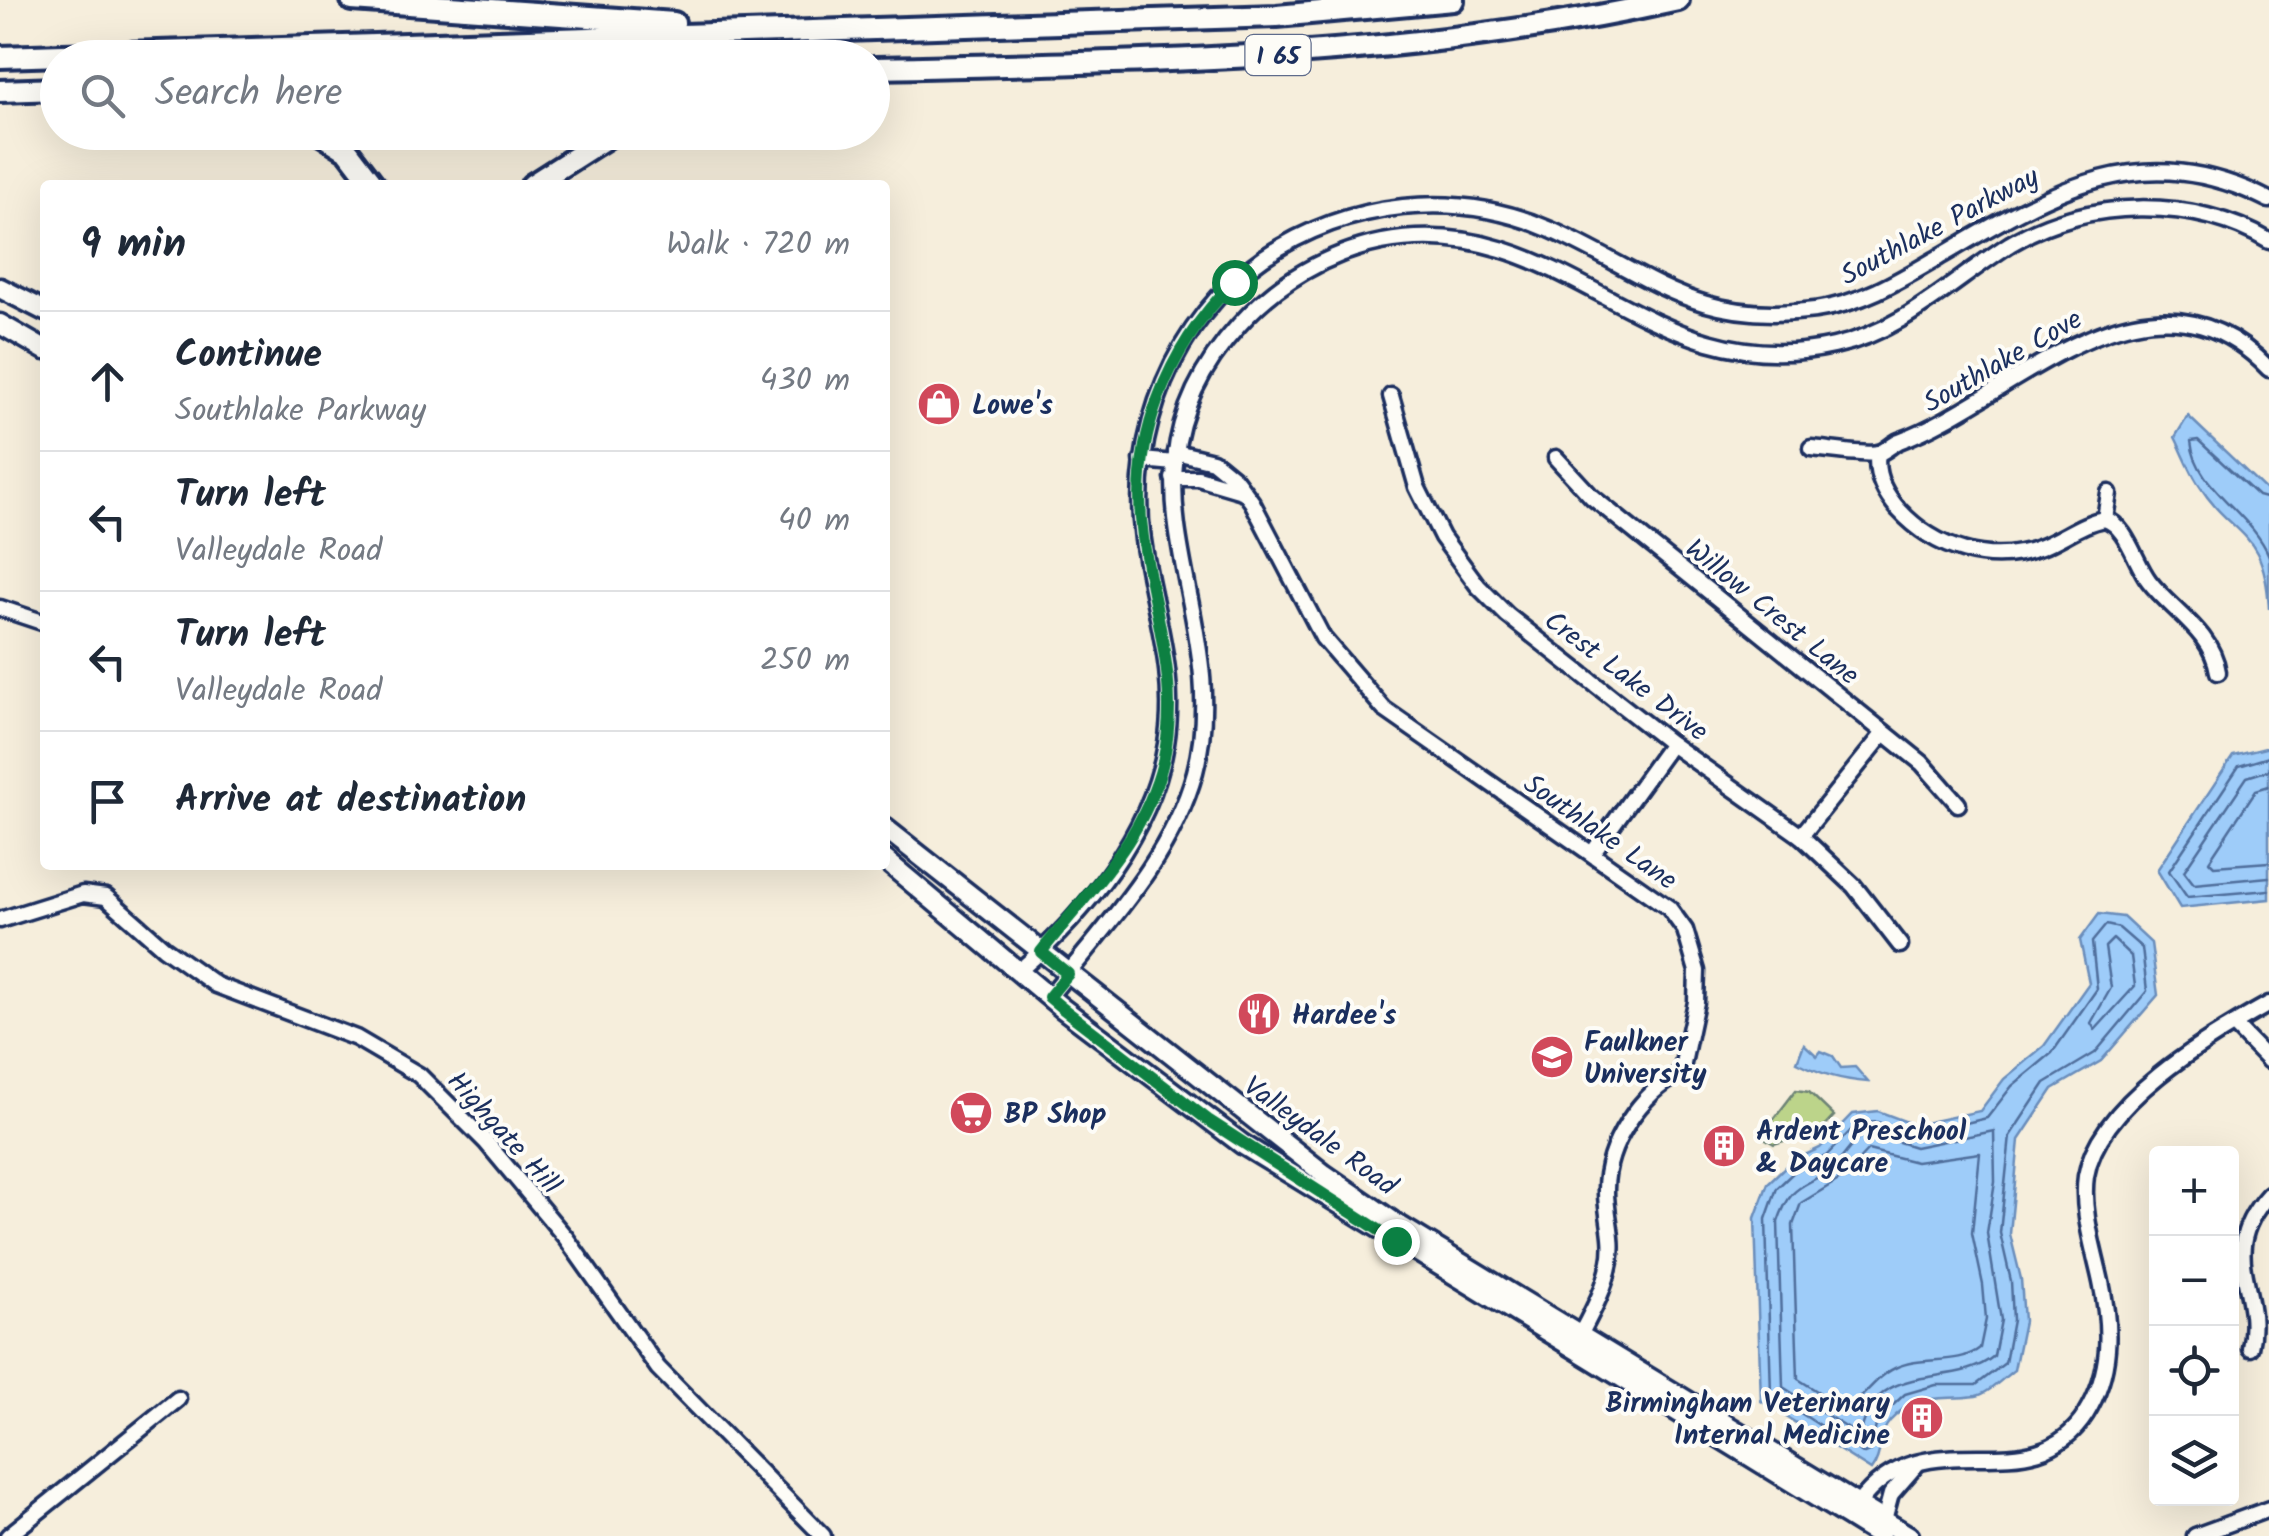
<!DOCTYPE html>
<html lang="en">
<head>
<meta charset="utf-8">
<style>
  :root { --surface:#fff; --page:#f2f2f3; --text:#1f2937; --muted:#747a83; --line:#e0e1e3 }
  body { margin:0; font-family:Kalam,sans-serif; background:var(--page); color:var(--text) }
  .controls { position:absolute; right:30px; bottom:30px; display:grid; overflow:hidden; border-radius:10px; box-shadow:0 10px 40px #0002 }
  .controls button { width:90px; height:90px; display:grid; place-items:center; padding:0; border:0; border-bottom:2px solid var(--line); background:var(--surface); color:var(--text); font:50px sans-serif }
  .stop { position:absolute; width:30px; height:30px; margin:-22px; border:8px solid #0b8043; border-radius:50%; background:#fff }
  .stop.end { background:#0b8043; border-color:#fff; box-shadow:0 2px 10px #0008 }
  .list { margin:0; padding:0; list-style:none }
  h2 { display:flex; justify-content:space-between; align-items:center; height:130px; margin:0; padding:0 40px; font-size:42px }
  h2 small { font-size:32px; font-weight:400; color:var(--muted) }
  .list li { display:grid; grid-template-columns:65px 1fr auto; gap:30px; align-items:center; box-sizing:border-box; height:140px; padding:0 40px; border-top:2px solid var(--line) }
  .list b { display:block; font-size:38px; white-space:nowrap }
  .list p { margin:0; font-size:32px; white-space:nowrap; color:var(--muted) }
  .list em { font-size:32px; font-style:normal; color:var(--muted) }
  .icon { flex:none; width:55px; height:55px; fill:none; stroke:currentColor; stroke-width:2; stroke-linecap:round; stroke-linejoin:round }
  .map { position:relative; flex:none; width:2269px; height:1536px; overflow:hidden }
  .search { position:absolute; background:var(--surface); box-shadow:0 10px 40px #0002; left:40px; top:40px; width:850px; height:110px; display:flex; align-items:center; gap:25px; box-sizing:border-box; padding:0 35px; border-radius:55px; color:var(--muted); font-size:38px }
  .panel { position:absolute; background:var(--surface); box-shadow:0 10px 40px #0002; left:40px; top:180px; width:850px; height:690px; border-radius:10px }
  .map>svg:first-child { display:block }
</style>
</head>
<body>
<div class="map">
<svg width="2269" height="1536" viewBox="0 0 2269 1536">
  <rect width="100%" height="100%" fill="#f6eedc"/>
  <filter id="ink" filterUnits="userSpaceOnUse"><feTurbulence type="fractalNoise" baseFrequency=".01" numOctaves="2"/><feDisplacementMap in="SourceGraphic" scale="20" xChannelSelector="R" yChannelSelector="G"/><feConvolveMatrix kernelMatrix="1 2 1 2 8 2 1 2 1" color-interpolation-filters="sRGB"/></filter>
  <g filter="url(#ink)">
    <polygon fill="#bcd48a" stroke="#6c8274" stroke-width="2.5" points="1796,1090 1809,1092 1834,1116 1821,1130 1774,1144 1761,1136"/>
    <g fill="#9eccf9" stroke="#6a8dbb" stroke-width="2.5">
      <path d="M 2188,416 L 2269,493 L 2269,609 C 2265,527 2233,539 2199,485 C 2189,470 2183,453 2175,437 Z"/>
      <polygon points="2269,747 2269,899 2180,908 2157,870 2233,756"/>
      <path d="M 2099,914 L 2123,917 L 2151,943 L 2158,995 L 2101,1061 L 2053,1089 L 2019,1140 L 2010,1234 L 2021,1279 L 2024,1321 L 2014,1370 C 2003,1378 1988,1394 1976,1396 C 1941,1401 1917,1391 1890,1421 C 1878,1434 1883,1455 1871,1470 L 1761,1401 L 1755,1218 L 1768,1183 L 1790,1162 L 1820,1148 L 1853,1114 L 1878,1111 L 1915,1125 L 1980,1111 L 2004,1079 L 2044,1046 L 2089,983 L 2080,940 Z"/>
      <path d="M 1804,1044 L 1817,1056 L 1821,1051 L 1833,1056 L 1841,1068 L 1855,1067 L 1868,1082 C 1842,1080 1823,1075 1797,1062 Z"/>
    </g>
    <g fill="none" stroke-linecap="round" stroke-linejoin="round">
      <g stroke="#4f6e9c" stroke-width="2.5">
        <path d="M 2269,499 L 2258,496 L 2198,440 L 2191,441 C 2195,488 2252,513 2269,556"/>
        <polyline points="2269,757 2239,766 2169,871 2187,897 2269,890"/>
        <polyline points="2269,770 2247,777 2184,871 2194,884 2269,877"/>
        <polyline points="2269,786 2256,790 2209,861 2214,866 2269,862"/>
        <polygon points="2106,925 2119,928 2142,948 2147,991 2095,1053 2045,1083 2010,1136 2000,1233 2011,1281 2013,1320 2005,1363 1976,1385 1936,1385 1905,1394 1877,1420 1871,1451 1864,1454 1771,1394 1766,1219 1777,1188 1795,1171 1826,1156 1857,1124 1877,1122 1915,1135 1987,1118 2012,1086 2052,1053 2097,989 2092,942"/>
        <polygon points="2113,939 2131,956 2135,986 2095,1030 2091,1023 2111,988 2105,947"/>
        <path d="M 1994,1131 L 1995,1182 L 1987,1233 L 2001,1320 L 1994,1356 C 1953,1391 1878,1356 1861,1432 L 1855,1433 L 1783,1387 L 1778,1222 C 1792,1180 1805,1190 1834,1166 C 1845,1157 1850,1144 1862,1136 L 1876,1135 L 1915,1147 Z"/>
        <path d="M 1868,1150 L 1916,1162 L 1980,1153 L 1972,1233 L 1983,1285 L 1986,1319 L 1980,1348 C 1958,1366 1922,1355 1895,1368 C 1876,1377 1863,1398 1847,1410 L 1798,1379 L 1793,1225 L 1801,1203 L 1842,1178 Z"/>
      </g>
      <g stroke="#1b2f5e" stroke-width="21">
        <g id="minor">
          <polyline points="1391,396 1417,487 1442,537 1478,586 1507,615 1671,744 1801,836 1854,886 1900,945"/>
          <path d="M 1811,448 C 1826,449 1867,456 1879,453 C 1886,451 1892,444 1899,441 C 2014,400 2147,242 2269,369"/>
          <path d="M 1176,452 L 1213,461 L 1235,479 L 1252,502 L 1323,638 L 1384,709 L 1669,908 L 1685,930 L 1697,971 L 1696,1002 L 1681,1073 C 1640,1093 1605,1146 1606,1192 C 1606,1216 1615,1239 1610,1262 C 1605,1290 1590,1316 1577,1341"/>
          <path d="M 1878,453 C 1874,474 1885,494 1899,510 C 1935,549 1990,567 2041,547 C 2062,539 2083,522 2105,519"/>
          <polyline points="1556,458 1592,497 1922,763 1958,804"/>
          <polyline points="1142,460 1175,463"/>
          <polyline points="1173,478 1198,478 1242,491"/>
          <path d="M 2105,519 C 2127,526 2135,563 2149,581 C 2172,611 2212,632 2218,672"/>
          <polyline points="2105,519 2109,493"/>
          <polyline points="0,608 45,623"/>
          <polyline points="1801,836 1884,733"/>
          <polyline points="1593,852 1671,744"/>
          <polyline points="0,920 83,894 106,897 164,948 216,985 356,1038 419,1075 486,1142 566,1238 658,1368 823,1536"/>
          <path d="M 1020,970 C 1086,913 1152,832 1166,744 C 1178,672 1153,610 1143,540 C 1128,434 1174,319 1263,258 C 1347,201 1457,188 1551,230 C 1651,275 1695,326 1815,310 C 1860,304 1897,282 1936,259 C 2046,194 2140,134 2269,200"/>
          <path d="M 1049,997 C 1104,927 1171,860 1195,772 C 1237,610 1098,480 1239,325 C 1276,283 1327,253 1382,242 C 1564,208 1648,388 1834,346 C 1903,331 1952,281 2010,244 C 2086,198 2193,196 2269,241"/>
          <polyline points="2234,1025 2269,1061"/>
          <path d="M 2250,1348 C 2264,1288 2214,1255 2269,1194"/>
          <path d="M 1861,1515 L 1858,1504 C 1926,1412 2031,1501 2086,1414 C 2112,1372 2111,1328 2101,1282 C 2094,1249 2081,1210 2086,1176 C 2098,1103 2208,1038 2269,1004"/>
          <polyline points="1877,1522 1884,1520 1891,1494 1918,1463"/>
          <polyline points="8,1536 178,1399"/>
          <polyline points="2195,1536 2269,1509"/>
        </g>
      </g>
      <g stroke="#1b2f5e" stroke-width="25">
        <g id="major">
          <polyline points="0,288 45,311"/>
          <polyline points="0,324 45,350"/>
          <polyline points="885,828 1324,1174 1395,1223 1909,1536"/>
          <polyline points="885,860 1062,1008 1242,1144 1880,1536"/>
        </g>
      </g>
      <g stroke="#1b2f5e" stroke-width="28">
        <g id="highway">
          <polyline points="352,0 674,23"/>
          <polyline points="0,57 1277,16 1453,0"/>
          <path d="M 872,68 C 1146,62 1410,60 1678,0"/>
          <polyline points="0,91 58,89"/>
          <polyline points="318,132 348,151 374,185"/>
          <polyline points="532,185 615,132"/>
        </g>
      </g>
      <use href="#minor" stroke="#fdfcf7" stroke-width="14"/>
      <use href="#major" stroke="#fdfcf7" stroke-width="18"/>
      <use href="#highway" stroke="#fdfcf7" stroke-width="20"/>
    </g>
  </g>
  <g fill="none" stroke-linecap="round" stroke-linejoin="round" filter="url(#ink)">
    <path stroke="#0b8043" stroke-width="12" d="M 1234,282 C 1167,349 1129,441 1143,537 C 1154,615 1181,683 1163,762 C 1144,840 1088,891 1041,952 L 1068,974 L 1049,997 L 1062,1008 L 1208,1120 L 1396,1241"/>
  </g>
  <defs>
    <g id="shop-disc" transform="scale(2.25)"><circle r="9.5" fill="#d1495b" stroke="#fdfcf7"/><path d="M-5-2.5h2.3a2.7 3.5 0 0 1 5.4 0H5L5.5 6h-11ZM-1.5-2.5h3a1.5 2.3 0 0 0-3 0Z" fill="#fff"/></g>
    <g id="restaurant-disc" transform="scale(2.25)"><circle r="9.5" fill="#d1495b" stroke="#fdfcf7"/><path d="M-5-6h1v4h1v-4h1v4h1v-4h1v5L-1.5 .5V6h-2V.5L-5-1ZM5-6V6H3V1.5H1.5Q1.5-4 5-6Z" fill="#fff"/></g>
    <g id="university-disc" transform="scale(2.25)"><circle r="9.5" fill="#d1495b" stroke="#fdfcf7"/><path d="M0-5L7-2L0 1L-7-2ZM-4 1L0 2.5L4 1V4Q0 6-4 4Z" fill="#fff"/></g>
    <g id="supermarket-disc" transform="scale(2.25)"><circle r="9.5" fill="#d1495b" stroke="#fdfcf7"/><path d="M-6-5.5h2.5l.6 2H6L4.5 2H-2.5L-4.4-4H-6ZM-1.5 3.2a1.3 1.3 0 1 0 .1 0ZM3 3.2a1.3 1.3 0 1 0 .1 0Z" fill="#fff"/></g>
    <g id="building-disc" transform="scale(2.25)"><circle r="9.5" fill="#d1495b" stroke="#fdfcf7"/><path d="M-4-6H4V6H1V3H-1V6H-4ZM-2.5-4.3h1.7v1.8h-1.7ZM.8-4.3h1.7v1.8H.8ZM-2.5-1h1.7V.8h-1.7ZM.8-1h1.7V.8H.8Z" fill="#fff"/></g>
  </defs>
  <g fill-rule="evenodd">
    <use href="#shop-disc" x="939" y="404"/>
    <use href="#restaurant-disc" x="1259" y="1014"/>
    <use href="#university-disc" x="1552" y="1057"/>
    <use href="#supermarket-disc" x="971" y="1113"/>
    <use href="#building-disc" x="1724" y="1146"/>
    <use href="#building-disc" x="1922" y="1418"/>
  </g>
  <g text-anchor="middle" stroke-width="8" stroke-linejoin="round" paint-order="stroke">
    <rect fill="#fdfcf7" stroke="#5f6c8c" stroke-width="2.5" x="1245.5" y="35" width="65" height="40" rx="8"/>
    <g font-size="25" font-weight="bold" fill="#1b2f5e">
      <text x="1278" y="64">I 65</text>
    </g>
    <g font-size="28" fill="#1b2f5e" stroke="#fdfcf7">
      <text transform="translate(1939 225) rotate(-28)" y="10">Southlake Parkway</text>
      <text transform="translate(2002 360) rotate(-30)" y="10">Southlake Cove</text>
      <text transform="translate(1773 611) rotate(39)" y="10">Willow Crest Lane</text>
      <text transform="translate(1627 675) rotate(37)" y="10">Crest Lake Drive</text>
      <text transform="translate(1601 831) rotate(35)" y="10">Southlake Lane</text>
      <text transform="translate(505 1132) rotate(48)" y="10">Highgate Hill</text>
      <text transform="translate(1321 1135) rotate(36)" y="10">Valleydale Road</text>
    </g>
    <g font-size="28" font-weight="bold" fill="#1b2f5e" stroke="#fdfcf7" text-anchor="start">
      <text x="972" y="414">Lowe's</text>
      <text x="1292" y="1024">Hardee's</text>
      <text x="1584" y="1051">Faulkner<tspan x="1584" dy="32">University</tspan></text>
      <text x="1004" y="1123">BP Shop</text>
      <text x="1756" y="1140">Ardent Preschool<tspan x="1756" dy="32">&amp; Daycare</tspan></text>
      <text x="1890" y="1412" text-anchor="end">Birmingham Veterinary<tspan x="1890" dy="32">Internal Medicine</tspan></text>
    </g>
  </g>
</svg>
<div class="controls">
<button>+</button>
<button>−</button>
<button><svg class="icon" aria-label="locate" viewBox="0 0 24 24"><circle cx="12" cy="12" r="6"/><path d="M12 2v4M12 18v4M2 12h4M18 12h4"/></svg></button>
<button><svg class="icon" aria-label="layers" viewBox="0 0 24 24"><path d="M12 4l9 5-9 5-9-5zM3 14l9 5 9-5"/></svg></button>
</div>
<div class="stop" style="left:1234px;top:282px"></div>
<div class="stop end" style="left:1396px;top:1241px"></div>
<div class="search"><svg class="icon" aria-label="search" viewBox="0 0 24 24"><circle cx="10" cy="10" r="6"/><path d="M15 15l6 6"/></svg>Search here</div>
<section class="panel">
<h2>9 min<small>Walk · 720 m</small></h2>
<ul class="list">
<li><svg class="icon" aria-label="ahead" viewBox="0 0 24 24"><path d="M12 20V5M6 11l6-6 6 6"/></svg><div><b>Continue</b><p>Southlake Parkway</p></div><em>430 m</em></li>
<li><svg class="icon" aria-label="left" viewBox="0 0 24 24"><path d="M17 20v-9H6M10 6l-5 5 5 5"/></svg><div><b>Turn left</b><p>Valleydale Road</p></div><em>40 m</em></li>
<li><svg class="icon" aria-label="left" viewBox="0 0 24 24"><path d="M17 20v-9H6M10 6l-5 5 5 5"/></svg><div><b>Turn left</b><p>Valleydale Road</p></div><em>250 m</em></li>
<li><svg class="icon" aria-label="arrive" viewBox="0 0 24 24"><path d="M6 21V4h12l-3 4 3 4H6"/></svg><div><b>Arrive at destination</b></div></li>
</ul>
</section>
</div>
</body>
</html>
